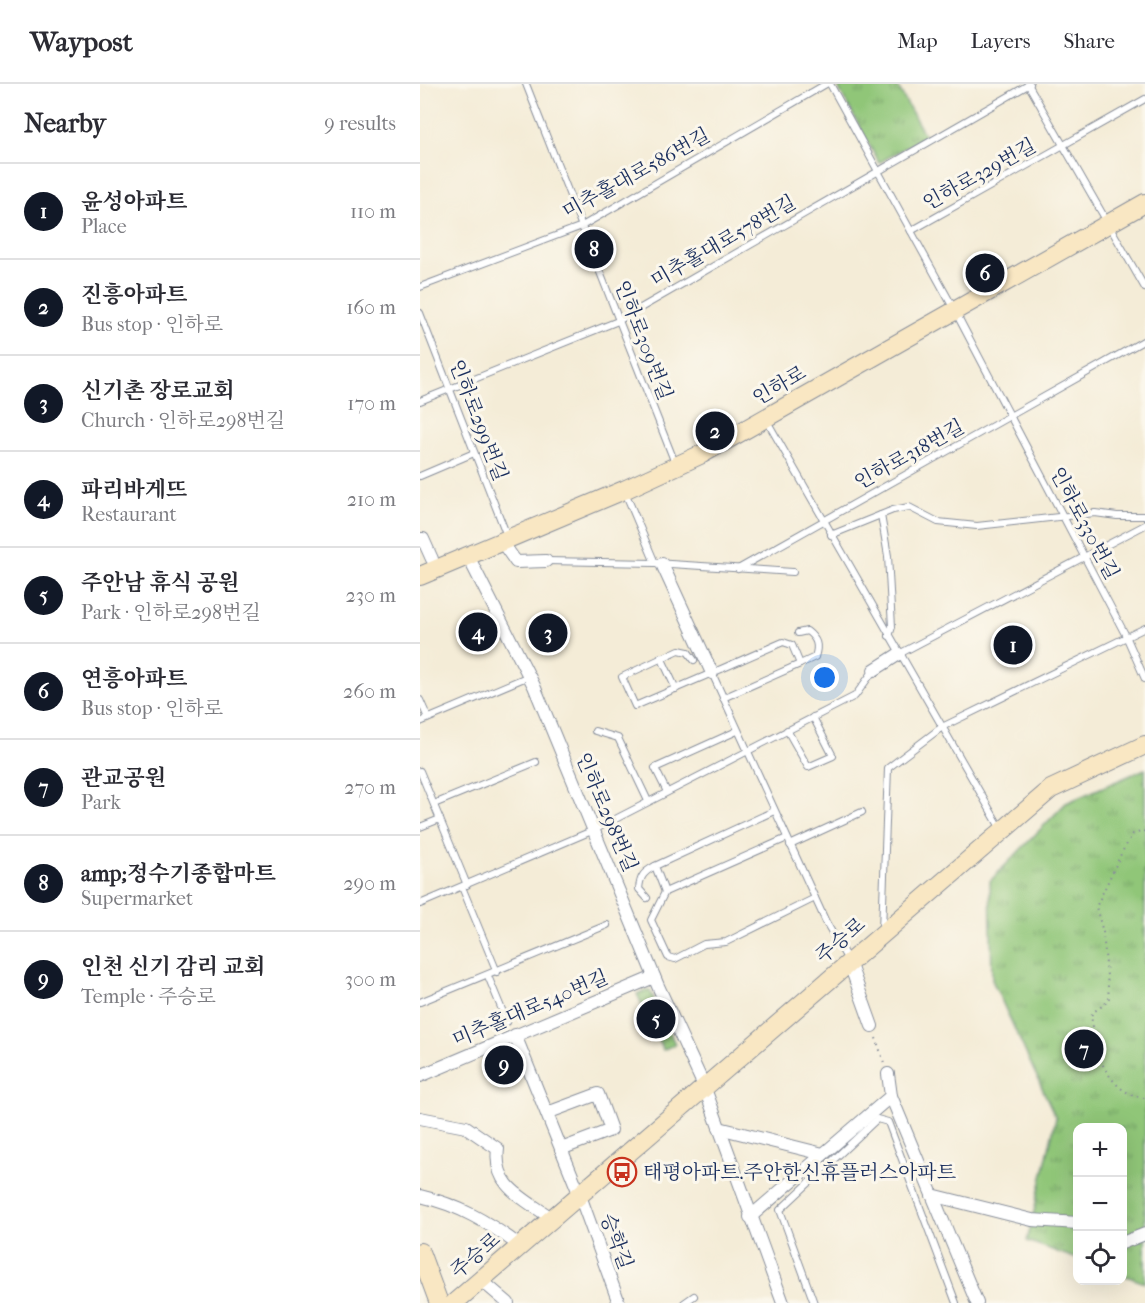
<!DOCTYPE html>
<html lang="en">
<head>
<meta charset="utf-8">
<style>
  :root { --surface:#fff; --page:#f7f7f7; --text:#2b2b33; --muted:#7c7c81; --line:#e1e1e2; --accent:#111827 }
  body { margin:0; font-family:"IM FELL French Canon","Noto Serif KR",serif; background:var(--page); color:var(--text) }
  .controls { position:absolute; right:18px; bottom:18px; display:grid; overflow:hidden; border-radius:12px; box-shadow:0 6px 24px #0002 }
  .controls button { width:54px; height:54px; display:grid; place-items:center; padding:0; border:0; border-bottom:2px solid var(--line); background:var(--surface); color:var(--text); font:30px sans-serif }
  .you { position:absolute; left:405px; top:594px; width:21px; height:21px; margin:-15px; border:4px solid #fff; border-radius:50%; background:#1a73e8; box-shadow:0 0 0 9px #1a73e833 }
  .badge { display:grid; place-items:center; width:39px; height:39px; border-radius:50%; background:var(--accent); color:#fff; font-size:20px; font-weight:700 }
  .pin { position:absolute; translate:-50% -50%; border:3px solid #fff; box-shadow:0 2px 6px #0006 }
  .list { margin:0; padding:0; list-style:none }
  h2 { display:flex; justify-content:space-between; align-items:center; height:78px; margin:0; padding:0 24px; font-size:26px }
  h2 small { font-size:20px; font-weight:400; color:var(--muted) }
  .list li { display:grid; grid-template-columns:39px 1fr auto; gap:18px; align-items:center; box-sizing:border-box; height:96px; padding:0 24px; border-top:2px solid var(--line) }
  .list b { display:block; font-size:22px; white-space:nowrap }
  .list p { margin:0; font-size:20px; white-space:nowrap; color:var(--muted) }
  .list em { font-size:20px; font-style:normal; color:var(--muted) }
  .icon { flex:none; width:33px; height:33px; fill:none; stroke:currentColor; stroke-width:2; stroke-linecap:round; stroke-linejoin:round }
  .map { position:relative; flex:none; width:725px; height:1219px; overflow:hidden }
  header { display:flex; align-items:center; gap:36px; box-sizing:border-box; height:84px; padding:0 30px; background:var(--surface); border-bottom:2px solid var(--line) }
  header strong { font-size:28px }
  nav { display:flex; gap:33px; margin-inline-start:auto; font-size:21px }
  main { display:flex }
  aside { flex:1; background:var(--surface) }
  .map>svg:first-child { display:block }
</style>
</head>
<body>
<header>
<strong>Waypost</strong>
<nav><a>Map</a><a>Layers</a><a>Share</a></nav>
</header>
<main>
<aside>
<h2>Nearby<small>9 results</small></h2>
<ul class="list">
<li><span class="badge">1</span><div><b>윤성아파트</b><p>Place</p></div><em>110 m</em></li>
<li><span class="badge">2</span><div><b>진흥아파트</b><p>Bus stop · 인하로</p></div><em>160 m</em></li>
<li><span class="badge">3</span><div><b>신기촌 장로교회</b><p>Church · 인하로298번길</p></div><em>170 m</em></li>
<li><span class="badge">4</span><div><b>파리바게뜨</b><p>Restaurant</p></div><em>210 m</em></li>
<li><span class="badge">5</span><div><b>주안남 휴식 공원</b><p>Park · 인하로298번길</p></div><em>230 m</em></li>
<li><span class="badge">6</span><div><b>연흥아파트</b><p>Bus stop · 인하로</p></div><em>260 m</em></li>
<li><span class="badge">7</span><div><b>관교공원</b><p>Park</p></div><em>270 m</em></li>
<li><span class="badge">8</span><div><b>amp;정수기종합마트</b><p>Supermarket</p></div><em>290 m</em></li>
<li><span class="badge">9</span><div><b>인천 신기 감리 교회</b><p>Temple · 주승로</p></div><em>300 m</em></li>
</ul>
</aside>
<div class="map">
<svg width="725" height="1219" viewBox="0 0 725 1219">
  <defs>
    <pattern id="park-tufts" width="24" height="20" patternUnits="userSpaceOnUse" patternTransform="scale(1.5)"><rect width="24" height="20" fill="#90c678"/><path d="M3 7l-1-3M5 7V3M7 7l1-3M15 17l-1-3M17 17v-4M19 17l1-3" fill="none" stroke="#75a166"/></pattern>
  </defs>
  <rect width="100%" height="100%" fill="#fbf7ec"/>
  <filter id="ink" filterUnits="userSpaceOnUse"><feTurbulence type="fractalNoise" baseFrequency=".0167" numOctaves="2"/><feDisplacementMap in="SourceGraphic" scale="12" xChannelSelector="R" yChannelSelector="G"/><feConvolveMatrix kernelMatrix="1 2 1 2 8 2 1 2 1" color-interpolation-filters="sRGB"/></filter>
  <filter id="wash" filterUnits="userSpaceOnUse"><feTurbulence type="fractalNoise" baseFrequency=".008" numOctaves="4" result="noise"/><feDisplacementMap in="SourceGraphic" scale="24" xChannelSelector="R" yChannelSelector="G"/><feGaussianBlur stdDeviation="1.35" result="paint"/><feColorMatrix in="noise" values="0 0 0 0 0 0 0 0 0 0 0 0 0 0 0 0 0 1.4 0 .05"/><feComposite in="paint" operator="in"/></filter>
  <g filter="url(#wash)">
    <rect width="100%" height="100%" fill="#f4ecd7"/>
    <g fill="url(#park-tufts)" stroke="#567a6b" stroke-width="1.5">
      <polygon points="476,0 505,52 459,79 417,1"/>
      <polygon points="725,685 725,1199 703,1191 702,1044 658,1044 657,1175 607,1157 636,1034 572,896 570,797 646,719"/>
      <polygon points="226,906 230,907 255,960 243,966 217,910"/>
    </g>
  </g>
  <g filter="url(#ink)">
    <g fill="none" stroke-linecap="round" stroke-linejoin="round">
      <g stroke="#888e9a" stroke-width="8">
        <g id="lane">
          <polyline points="106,0 255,379"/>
          <polyline points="410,0 535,227 706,552 725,595"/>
          <polyline points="608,0 725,204"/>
          <polyline points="491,147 725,15"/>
          <polyline points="0,203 162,142 406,0"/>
          <polyline points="0,229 87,452"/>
          <polyline points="0,317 198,237 610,0"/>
          <polyline points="347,337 581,745"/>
          <polyline points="0,392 54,369"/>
          <polyline points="205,408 235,479"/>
          <polyline points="461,431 468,472 472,543 469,552"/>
          <polyline points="411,451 473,426 489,423 518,438 557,442 675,429 697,432 725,432"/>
          <polyline points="126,477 235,479 373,488"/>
          <polyline points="318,485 725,256"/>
          <path d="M 378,549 L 387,547 C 397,555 399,561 395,573 L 380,580"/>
          <polyline points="479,570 725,441"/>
          <polyline points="241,573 256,605"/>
          <polyline points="274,576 268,568 259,566 202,593 215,622 292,589 406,838 429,878"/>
          <polyline points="292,589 363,558 372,561 380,580 303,614"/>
          <polyline points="0,616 8,634"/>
          <polyline points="0,638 109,592"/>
          <polyline points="367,646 388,683 413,672 393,633"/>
          <polyline points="175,647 198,654 228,717"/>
          <polyline points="0,687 47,801"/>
          <polyline points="247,708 235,684 317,647"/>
          <polyline points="14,720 116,678"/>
          <polyline points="0,743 20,735"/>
          <polyline points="367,754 245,808 231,836 248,873 255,875 284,860 306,858 395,814"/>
          <polyline points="370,761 442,728"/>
          <polyline points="42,803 77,888"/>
          <polyline points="245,808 235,782 354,727"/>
          <path d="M 227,814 L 219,805 C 220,792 224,788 235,782"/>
          <polyline points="0,820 174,746 435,612 454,586"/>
          <polyline points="462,846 468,684 522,643 725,544"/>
          <polyline points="68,892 87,938"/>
          <polyline points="0,918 187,841"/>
          <polyline points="264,1219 274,1212"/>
          <polyline points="394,1219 360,1126 457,1035 468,1038 536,1219"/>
        </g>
      </g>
      <g stroke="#888e9a" stroke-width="14">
        <g id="street">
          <polyline points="0,455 3,455 12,475"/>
          <polyline points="82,458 96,478 126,477"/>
          <polyline points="48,472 114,602 238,902 284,1002 363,1219"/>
          <polyline points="242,480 292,589"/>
          <polyline points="454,586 479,570"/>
          <polyline points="429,878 452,942"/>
          <polyline points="95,951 159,1109 199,1219"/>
          <polyline points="468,990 471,1012 557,1219"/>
          <polyline points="0,992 234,893"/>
          <polyline points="127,1029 178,1010 191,1046 141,1065"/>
          <path d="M 0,1034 L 46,1043 L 78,1065 C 73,1103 104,1114 131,1134"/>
          <polyline points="299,1044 403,1070"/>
          <polyline points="512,1111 612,1136 658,1139"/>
          <path d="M 0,1112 C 39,1121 68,1138 100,1162"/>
          <polyline points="330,1133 471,1012"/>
          <polyline points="702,1159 725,1150"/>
          <polyline points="61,1196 88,1219"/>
        </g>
      </g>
      <g stroke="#888e9a" stroke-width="20">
        <g id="secondary">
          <polyline points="0,492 204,406 282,370 725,119"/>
          <polyline points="0,1168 19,1219"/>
          <polyline points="34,1219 631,705 725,661"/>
        </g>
      </g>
      <g stroke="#888e9a" stroke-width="2" stroke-dasharray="1.5 4.5" stroke-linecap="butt">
        <path d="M 725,747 L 713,750 L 702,768 L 676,823 L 683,848 L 689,914 L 685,920 L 672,929 C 670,940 677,947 672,957 C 683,983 694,1010 725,1014"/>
        <polyline points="456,954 464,979"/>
      </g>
      <use href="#lane" stroke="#fff" stroke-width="6"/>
      <use href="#street" stroke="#fff" stroke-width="12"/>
      <use href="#secondary" stroke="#f9e7c3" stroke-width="18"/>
    </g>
  </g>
  <defs>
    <g id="bus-ring" transform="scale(1.5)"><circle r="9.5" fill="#fbf7ec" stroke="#c8321e" stroke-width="1.5"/><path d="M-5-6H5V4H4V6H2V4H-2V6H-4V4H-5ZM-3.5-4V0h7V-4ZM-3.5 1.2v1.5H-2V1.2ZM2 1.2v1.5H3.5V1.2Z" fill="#c8321e"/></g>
  </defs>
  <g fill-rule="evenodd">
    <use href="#bus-ring" x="202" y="1088"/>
  </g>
  <g text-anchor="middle" stroke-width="6" stroke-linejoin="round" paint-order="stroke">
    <g font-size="20" fill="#1b2f5e" stroke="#fbf7ec">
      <text transform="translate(216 89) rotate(-29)" y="7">미추홀대로586번길</text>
      <text transform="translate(559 90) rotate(-29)" y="7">인하로329번길</text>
      <text transform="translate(303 157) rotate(-30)" y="7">미추홀대로578번길</text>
      <text transform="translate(224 256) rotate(69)" y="7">인하로309번길</text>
      <text transform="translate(359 301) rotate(-30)" y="7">인하로</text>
      <text transform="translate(59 336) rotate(69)" y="7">인하로299번길</text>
      <text transform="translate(489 370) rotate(-29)" y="7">인하로318번길</text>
      <text transform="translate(665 439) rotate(62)" y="7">인하로330번길</text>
      <text transform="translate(187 728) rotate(67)" y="7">인하로298번길</text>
      <text transform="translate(420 856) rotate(-41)" y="7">주승로</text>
      <text transform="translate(110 924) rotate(-23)" y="7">미추홀대로540번길</text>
      <text transform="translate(197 1157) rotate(70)" y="7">승학길</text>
      <text transform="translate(55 1171) rotate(-41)" y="7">주승로</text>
    </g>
    <g font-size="20" fill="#1b2f5e" stroke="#fbf7ec" text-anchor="start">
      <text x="223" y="1095">태평아파트.주안한신휴플러스아파트</text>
    </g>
  </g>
</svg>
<div class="controls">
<button>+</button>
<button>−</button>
<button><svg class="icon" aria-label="locate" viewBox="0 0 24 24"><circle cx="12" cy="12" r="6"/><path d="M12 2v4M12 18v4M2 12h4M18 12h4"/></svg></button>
</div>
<div class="you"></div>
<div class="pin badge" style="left:593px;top:561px">1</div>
<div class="pin badge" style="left:295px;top:347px">2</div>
<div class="pin badge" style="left:128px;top:549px">3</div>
<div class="pin badge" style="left:58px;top:548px">4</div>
<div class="pin badge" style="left:236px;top:935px">5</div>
<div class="pin badge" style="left:565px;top:189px">6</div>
<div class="pin badge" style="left:664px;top:965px">7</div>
<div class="pin badge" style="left:174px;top:165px">8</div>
<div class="pin badge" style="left:84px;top:981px">9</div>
</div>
</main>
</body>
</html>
